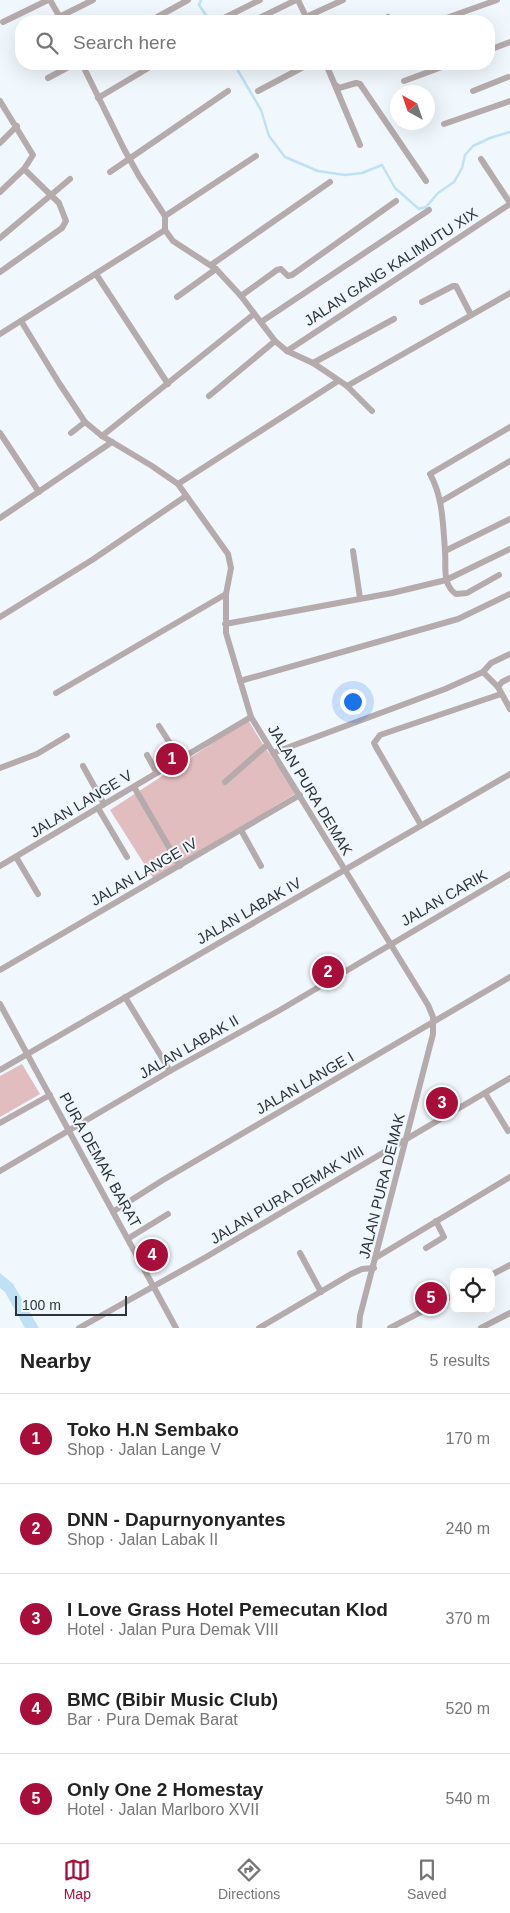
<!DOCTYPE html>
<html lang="en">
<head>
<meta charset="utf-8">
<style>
  :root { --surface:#fff; --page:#f2f2f2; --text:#222; --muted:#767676; --line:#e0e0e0; --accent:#a70e39 }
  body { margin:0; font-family:Helvetica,sans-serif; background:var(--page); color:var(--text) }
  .controls { position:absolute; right:15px; bottom:15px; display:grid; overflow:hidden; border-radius:10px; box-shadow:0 5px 20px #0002 }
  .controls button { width:45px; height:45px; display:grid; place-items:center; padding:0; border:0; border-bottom:1px solid var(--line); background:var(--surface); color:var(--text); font:25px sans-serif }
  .compass { position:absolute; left:390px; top:85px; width:45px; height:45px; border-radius:50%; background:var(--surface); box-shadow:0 5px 20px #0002; rotate:320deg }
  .scale { position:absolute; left:15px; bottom:12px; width:112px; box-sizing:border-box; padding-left:5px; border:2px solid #2c3438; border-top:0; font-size:14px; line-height:18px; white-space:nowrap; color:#2c3438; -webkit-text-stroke:4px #f0f8fd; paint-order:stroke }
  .you { position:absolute; left:352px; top:701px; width:18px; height:18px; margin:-12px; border:4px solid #fff; border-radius:50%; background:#1a73e8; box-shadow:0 0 0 8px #1a73e833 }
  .badge { display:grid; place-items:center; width:32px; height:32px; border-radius:50%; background:var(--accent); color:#fff; font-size:16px; font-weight:700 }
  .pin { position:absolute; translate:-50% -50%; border:2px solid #fff; box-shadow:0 1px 5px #0006 }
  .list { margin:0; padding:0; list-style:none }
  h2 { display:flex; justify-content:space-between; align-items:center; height:65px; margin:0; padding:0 20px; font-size:21px }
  h2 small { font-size:16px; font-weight:400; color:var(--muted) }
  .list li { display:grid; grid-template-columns:32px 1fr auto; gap:15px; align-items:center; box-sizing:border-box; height:90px; padding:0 20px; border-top:1px solid var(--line) }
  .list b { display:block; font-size:19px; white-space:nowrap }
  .list p { margin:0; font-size:16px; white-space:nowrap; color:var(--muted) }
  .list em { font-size:16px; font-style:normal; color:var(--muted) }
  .icon { flex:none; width:28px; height:28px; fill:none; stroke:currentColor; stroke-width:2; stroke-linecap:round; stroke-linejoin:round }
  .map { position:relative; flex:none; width:510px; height:1328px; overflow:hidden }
  .search { position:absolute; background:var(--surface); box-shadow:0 5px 20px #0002; left:15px; right:15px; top:15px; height:55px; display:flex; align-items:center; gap:12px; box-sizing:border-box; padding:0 18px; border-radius:20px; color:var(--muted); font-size:19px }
  .sheet { height:515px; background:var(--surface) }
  nav { display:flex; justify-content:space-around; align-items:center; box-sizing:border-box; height:70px; border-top:1px solid var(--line); background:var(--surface); font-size:14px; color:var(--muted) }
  nav a { display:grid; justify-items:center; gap:2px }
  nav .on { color:var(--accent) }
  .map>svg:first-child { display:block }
</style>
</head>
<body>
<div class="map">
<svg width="510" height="1328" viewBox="0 0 510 1328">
  <rect width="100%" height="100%" fill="#f0f8fd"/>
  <g fill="#e2bdbf">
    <polygon points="248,720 264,746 297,793 153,878 110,810"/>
    <polygon points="22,1064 40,1094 0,1117 0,1076"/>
  </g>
  <polygon fill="#bee1f6" points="0,1273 13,1284 39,1328 25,1328 5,1292 0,1288"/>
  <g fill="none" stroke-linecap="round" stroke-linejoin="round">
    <g stroke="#bee1f6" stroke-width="2.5">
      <polyline points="201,0 199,5 210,21"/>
      <polyline points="234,64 261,110 269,136 285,157 318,171 345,175 362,173 382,165 395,188 419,209 426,207 438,193 454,182 462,168 465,155 473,146 490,138 510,132"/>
    </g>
    <g stroke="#b6abac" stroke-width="6">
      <polyline points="50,0 62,21"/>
      <polyline points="298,0 308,21"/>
      <polyline points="59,17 93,0"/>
      <polyline points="306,17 343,0"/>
      <polyline points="388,17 391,21"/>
      <polyline points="150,21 188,0"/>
      <polyline points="218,21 260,0"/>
      <polyline points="253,21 296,0"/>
      <polyline points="438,21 497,0"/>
      <polyline points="3,22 48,0"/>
      <polyline points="489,50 510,42"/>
      <polyline points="82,64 124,149 139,176 165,216 165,230 173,241 216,269 241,296 275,341 287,351 313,363 328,373 347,386 372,411"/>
      <polyline points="326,64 360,145"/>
      <polyline points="48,78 74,64"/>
      <polyline points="404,81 450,64"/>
      <polyline points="337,86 339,88 356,83 360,84 426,181"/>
      <polyline points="258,91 309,64"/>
      <polyline points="473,91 508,77"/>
      <polyline points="98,98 155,64"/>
      <polyline points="0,101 33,155 24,169 0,192"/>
      <polyline points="444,124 510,101"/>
      <polyline points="0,143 17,126"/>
      <polyline points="481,159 510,203"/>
      <polyline points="110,172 228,91"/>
      <polyline points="165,216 256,156"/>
      <polyline points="0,238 70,179"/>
      <polyline points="211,265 330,182"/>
      <polyline points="0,272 62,228 66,221 59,203 24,169"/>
      <polyline points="96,274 168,384"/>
      <polyline points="241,296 277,270 281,269 288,276 292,275 396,201"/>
      <polyline points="177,297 216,269"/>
      <polyline points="422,302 453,286 456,286 471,315"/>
      <polyline points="21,321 59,383 85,422 102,436 152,466 178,484 228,554 231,568 226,594 226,633 251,717 428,1005 433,1017 433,1034 360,1316 359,1328"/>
      <polyline points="261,322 429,210"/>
      <polyline points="0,334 165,230"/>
      <polyline points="287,351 510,204"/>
      <polyline points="313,363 394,319"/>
      <polyline points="347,386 510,293"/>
      <polyline points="209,396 275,341"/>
      <polyline points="0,433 39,492"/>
      <polyline points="71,433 85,422"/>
      <polyline points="102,436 254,314"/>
      <polyline points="178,484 338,381"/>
      <polyline points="440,502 510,461"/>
      <polyline points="0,518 112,442"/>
      <polyline points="353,551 360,598"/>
      <polyline points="445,551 510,519"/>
      <path d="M 499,575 L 467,593 L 456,594 C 451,591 449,587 447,582 C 444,572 446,560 445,551 C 443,525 443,497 430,474 L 510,427"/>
      <polyline points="0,617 92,560 186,496"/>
      <polyline points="225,624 392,593 446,580 510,549"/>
      <polyline points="483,672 498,687 510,709"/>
      <polyline points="240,681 458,619 510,594"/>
      <polyline points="498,687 502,682 510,678"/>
      <polyline points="56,693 226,594"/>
      <polyline points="159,726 180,759"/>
      <polyline points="273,753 445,689 483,672 491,663 510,654"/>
      <polyline points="147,755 157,773"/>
      <polyline points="83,766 104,804"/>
      <polyline points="0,768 37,754 67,736"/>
      <polyline points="225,782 267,745"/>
      <polyline points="134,787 180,866"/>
      <polyline points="98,808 127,857"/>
      <polyline points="421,825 376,747 374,743 380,735 501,694"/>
      <polyline points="241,830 261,866"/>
      <polyline points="16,857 38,894"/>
      <polyline points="0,866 251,717"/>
      <polyline points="0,970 300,795"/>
      <polyline points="125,997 170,1071"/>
      <polyline points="0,1004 176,1328"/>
      <polyline points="0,1070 510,774"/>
      <polyline points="485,1093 508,1131"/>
      <polyline points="0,1123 50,1095"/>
      <polyline points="0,1171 170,1071 280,1010 510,874"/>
      <polyline points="114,1211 163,1180 510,977"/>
      <polyline points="129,1238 168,1214"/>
      <polyline points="426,1248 444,1237 436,1221"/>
      <polyline points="300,1253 321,1292"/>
      <polyline points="377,1257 510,1177"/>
      <polyline points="491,1275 510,1265"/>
      <polyline points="79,1328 206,1257 510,1078"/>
      <polyline points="259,1328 351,1274 362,1269 374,1268"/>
      <polyline points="390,1328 454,1295"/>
      <polyline points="481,1328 510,1313"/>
    </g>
  </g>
  <g text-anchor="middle" stroke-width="4" stroke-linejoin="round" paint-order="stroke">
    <g font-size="15" fill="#2c3438" stroke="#f0f8fd">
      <text transform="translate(391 267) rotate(-33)" y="5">JALAN GANG KALIMUTU XIX</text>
      <text transform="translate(310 790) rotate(59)" y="5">JALAN PURA DEMAK</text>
      <text transform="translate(81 804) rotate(-31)" y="5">JALAN LANGE V</text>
      <text transform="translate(144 872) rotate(-30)" y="5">JALAN LANGE IV</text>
      <text transform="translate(444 898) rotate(-30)" y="5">JALAN CARIK</text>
      <text transform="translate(249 911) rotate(-30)" y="5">JALAN LABAK IV</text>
      <text transform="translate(189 1047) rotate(-30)" y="5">JALAN LABAK II</text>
      <text transform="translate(305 1083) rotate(-30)" y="5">JALAN LANGE I</text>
      <text transform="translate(100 1160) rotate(61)" y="5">PURA DEMAK BARAT</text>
      <text transform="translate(382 1186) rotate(-76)" y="5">JALAN PURA DEMAK</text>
      <text transform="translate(287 1195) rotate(-31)" y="5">JALAN PURA DEMAK VIII</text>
    </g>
  </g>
</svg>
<div class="controls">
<button><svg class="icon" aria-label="locate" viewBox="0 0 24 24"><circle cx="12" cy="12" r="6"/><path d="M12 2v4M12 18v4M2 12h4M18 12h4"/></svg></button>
</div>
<svg class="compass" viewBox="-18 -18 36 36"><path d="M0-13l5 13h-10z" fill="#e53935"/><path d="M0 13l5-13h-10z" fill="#767676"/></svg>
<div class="scale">100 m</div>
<div class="you"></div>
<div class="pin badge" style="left:172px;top:759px">1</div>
<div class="pin badge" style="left:328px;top:972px">2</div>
<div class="pin badge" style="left:442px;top:1103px">3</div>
<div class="pin badge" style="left:152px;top:1255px">4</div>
<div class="pin badge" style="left:431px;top:1298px">5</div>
<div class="search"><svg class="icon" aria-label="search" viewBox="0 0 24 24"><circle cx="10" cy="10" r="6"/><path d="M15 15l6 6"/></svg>Search here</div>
</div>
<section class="sheet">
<h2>Nearby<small>5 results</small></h2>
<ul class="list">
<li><span class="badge">1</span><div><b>Toko H.N Sembako</b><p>Shop · Jalan Lange V</p></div><em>170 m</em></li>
<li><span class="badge">2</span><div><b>DNN - Dapurnyonyantes</b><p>Shop · Jalan Labak II</p></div><em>240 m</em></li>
<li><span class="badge">3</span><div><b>I Love Grass Hotel Pemecutan Klod</b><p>Hotel · Jalan Pura Demak VIII</p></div><em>370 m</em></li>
<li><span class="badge">4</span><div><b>BMC (Bibir Music Club)</b><p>Bar · Pura Demak Barat</p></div><em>520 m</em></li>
<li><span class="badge">5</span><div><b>Only One 2 Homestay</b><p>Hotel · Jalan Marlboro XVII</p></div><em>540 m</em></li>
</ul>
</section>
<nav>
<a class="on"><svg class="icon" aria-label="map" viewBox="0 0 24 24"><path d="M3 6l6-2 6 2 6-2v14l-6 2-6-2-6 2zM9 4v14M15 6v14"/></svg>Map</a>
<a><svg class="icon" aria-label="directions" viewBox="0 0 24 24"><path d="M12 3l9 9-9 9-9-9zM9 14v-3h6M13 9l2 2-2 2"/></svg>Directions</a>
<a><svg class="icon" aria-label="saved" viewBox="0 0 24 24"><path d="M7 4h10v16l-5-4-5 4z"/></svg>Saved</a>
</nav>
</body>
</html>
